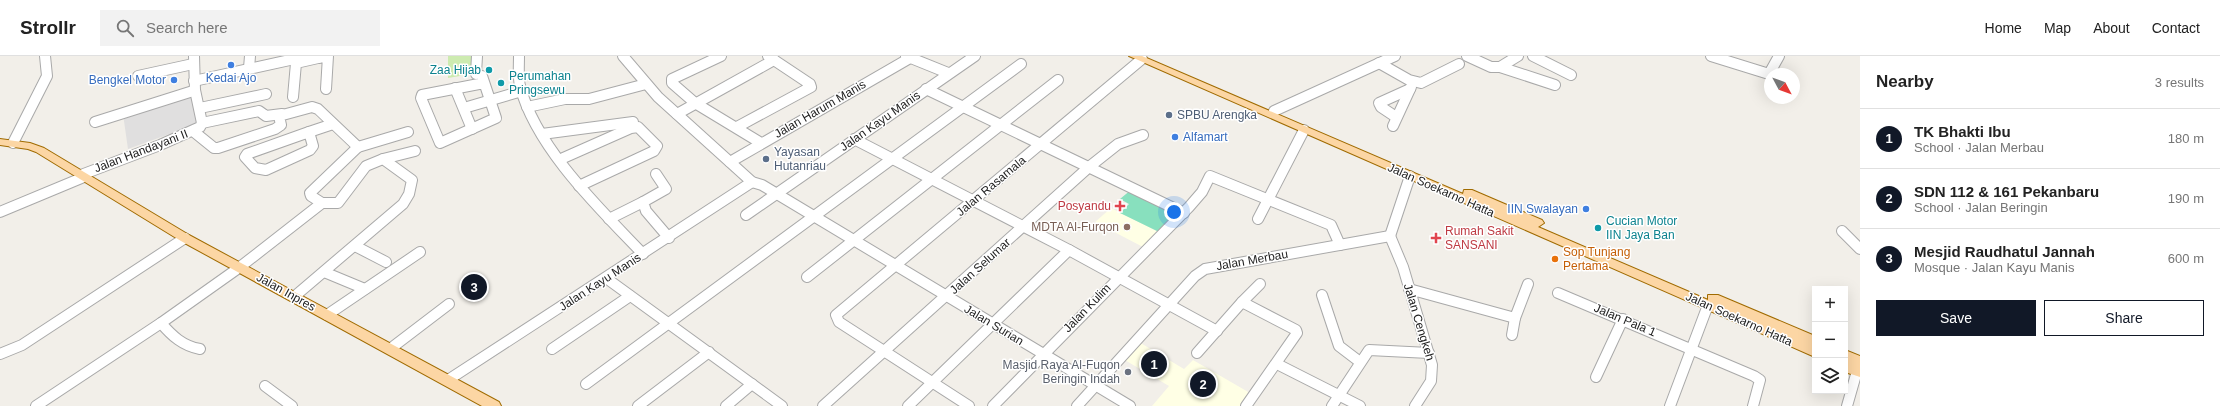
<!DOCTYPE html>
<html lang="en">
<head>
<meta charset="utf-8">
<style>
  :root { --surface:#fff; --page:#f2f2f2; --text:#222; --muted:#767676; --line:#e0e0e0; --accent:#111827 }
  body { margin:0; font-family:Helvetica,sans-serif; background:var(--page); color:var(--text) }
  .controls { position:absolute; right:12px; bottom:12px; display:grid; overflow:hidden; border-radius:0px; box-shadow:0 4px 16px #0002 }
  .controls button { width:36px; height:36px; display:grid; place-items:center; padding:0; border:0; border-bottom:1px solid var(--line); background:var(--surface); color:var(--text); font:20px sans-serif }
  .compass { position:absolute; left:1764px; top:12px; width:36px; height:36px; border-radius:50%; background:var(--surface); box-shadow:0 4px 16px #0002; rotate:131deg }
  .you { position:absolute; left:1174px; top:156px; width:14px; height:14px; margin:-10px; border:3px solid #fff; border-radius:50%; background:#1a73e8; box-shadow:0 0 0 6px #1a73e833 }
  .badge { display:grid; place-items:center; width:26px; height:26px; border-radius:50%; background:var(--accent); color:#fff; font-size:13px; font-weight:700 }
  .pin { position:absolute; translate:-50% -50%; border:2px solid #fff; box-shadow:0 1px 4px #0006 }
  .list { margin:0; padding:0; list-style:none }
  h2 { display:flex; justify-content:space-between; align-items:center; height:52px; margin:0; padding:0 16px; font-size:17px }
  h2 small { font-size:13px; font-weight:400; color:var(--muted) }
  .list li { display:grid; grid-template-columns:26px 1fr auto; gap:12px; align-items:center; box-sizing:border-box; height:60px; padding:0 16px; border-top:1px solid var(--line) }
  .list b { display:block; font-size:15px; white-space:nowrap }
  .list p { margin:0; font-size:13px; white-space:nowrap; color:var(--muted) }
  .list em { font-size:13px; font-style:normal; color:var(--muted) }
  .actions { display:flex; gap:8px; padding:12px 16px }
  .actions a { flex:1; padding:9px 0; border:1px solid var(--accent); border-radius:0px; text-align:center; font-size:14px; color:var(--accent) }
  .actions .main { background:var(--accent); color:#fff }
  .icon { flex:none; width:22px; height:22px; fill:none; stroke:currentColor; stroke-width:2; stroke-linecap:round; stroke-linejoin:round }
  .map { position:relative; flex:none; width:1860px; height:350px; overflow:hidden }
  header { display:flex; align-items:center; gap:24px; box-sizing:border-box; height:56px; padding:0 20px; background:var(--surface); border-bottom:1px solid var(--line) }
  header strong { font-size:19px }
  nav { display:flex; gap:22px; margin-inline-start:auto; font-size:14px }
  .search { width:280px; height:36px; background:var(--page); display:flex; align-items:center; gap:10px; box-sizing:border-box; padding:0 14px; border-radius:0px; color:var(--muted); font-size:15px }
  main { display:flex }
  aside { flex:1; background:var(--surface) }
  .map>svg:first-child { display:block }
</style>
</head>
<body>
<header>
<strong>Strollr</strong>
<div class="search"><svg class="icon" aria-label="search" viewBox="0 0 24 24"><circle cx="10" cy="10" r="6"/><path d="M15 15l6 6"/></svg>Search here</div>
<nav><a>Home</a><a>Map</a><a>About</a><a>Contact</a></nav>
</header>
<main>
<div class="map">
<svg width="1860" height="350" viewBox="0 0 1860 350">
  <rect width="100%" height="100%" fill="#f2efe9"/>
  <polygon fill="#e0dfdf" points="193,37 197,68 128,93 123,58"/>
  <g fill="#ffffe5">
    <polygon points="1111,152 1159,176 1143,191 1095,166"/>
    <polygon points="1139,286 1184,313 1193,304 1250,337 1240,350 1152,350 1169,330 1123,303"/>
  </g>
  <polygon fill="#cdebb0" points="448,0 473,0 472,18 448,22"/>
  <polygon fill="#88e0be" points="1132,133 1179,156 1159,176 1120,157 1129,148 1120,143"/>
  <g fill="none" stroke-linecap="round" stroke-linejoin="round">
    <g stroke="#a9a9a9" stroke-width="12">
      <g id="minor">
        <polyline points="318,0 318,2 328,0 326,33"/>
        <path d="M 519,0 C 519,10 518,21 520,30 C 536,92 600,153 643,198"/>
        <polyline points="623,0 658,41 752,126 762,129 1130,350"/>
        <polyline points="721,0 672,23 672,27 695,47 761,87"/>
        <polyline points="906,0 948,17"/>
        <polyline points="1467,0 1491,11 1500,11 1555,29"/>
        <polyline points="1533,0 1571,19"/>
        <polyline points="1711,0 1769,18 1779,0"/>
        <polyline points="1379,7 1409,24 1421,27 1459,8"/>
        <polyline points="1500,11 1518,0"/>
        <polyline points="249,12 250,0"/>
        <polyline points="476,18 477,0"/>
        <polyline points="138,20 193,8"/>
        <polyline points="482,20 496,62 440,87 421,42 422,39 484,27"/>
        <polyline points="194,25 308,0"/>
        <polyline points="455,32 472,73"/>
        <polyline points="926,33 1184,157"/>
        <polyline points="293,41 296,7 318,2"/>
        <polyline points="527,51 565,43 589,43 646,28"/>
        <polyline points="200,52 266,38"/>
        <polyline points="464,52 522,35"/>
        <polyline points="1274,55 1395,0"/>
        <polyline points="677,58 774,4"/>
        <polyline points="1396,61 1381,51 1379,47 1410,33"/>
        <polyline points="95,66 193,35"/>
        <polyline points="202,67 259,55 266,60 282,58"/>
        <polyline points="1393,70 1411,31"/>
        <polyline points="737,71 811,31 810,28 768,0"/>
        <polyline points="193,75 214,92 218,92 275,73 281,69 279,60 312,51 318,53 358,91"/>
        <polygon points="309,76 313,90 310,94 266,114 255,112 245,101 247,98"/>
        <polyline points="309,76 333,68"/>
        <polyline points="542,78 633,66"/>
        <polyline points="854,83 1069,194 908,350"/>
        <polyline points="13,87 47,20 45,0"/>
        <polyline points="383,103 415,95"/>
        <polyline points="561,103 631,72 638,71 657,90 654,95 579,130"/>
        <polyline points="730,106 910,2"/>
        <polyline points="656,118 666,133 643,146 646,155 669,182"/>
        <polyline points="81,119 160,89 200,71 202,67 195,34 194,0"/>
        <polyline points="322,147 311,140 310,137 358,91 408,76"/>
        <polyline points="0,156 84,121"/>
        <polyline points="746,159 975,0"/>
        <polyline points="609,163 643,146"/>
        <polyline points="1258,163 1304,74"/>
        <polyline points="1842,175 1860,193"/>
        <polyline points="1390,180 1403,211 1432,309 1431,325 1415,350"/>
        <polyline points="1390,180 1410,120"/>
        <polyline points="355,190 386,206"/>
        <polyline points="1069,194 1217,275"/>
        <polyline points="324,216 365,233"/>
        <polyline points="807,221 1058,24"/>
        <polyline points="606,222 782,350"/>
        <polyline points="1409,233 1515,262 1528,228"/>
        <polyline points="1558,237 1754,320 1760,324 1753,350"/>
        <polyline points="1322,239 1339,290 1360,306"/>
        <polyline points="1242,246 1260,228"/>
        <polyline points="327,259 420,196"/>
        <path d="M 161,267 C 172,280 183,290 200,293"/>
        <polyline points="1512,279 1515,262"/>
        <polyline points="390,293 449,248"/>
        <polyline points="552,293 630,240"/>
        <polyline points="1197,297 1242,246 1296,274 1297,277 1246,350"/>
        <polyline points="0,298 22,289 185,182"/>
        <polyline points="1277,308 1360,350"/>
        <polyline points="1596,321 1623,263"/>
        <polyline points="448,324 752,126"/>
        <polyline points="586,328 1021,8"/>
        <polyline points="265,330 292,350"/>
        <polyline points="36,350 161,267 240,211 322,147 338,147 366,110 383,103 412,124 409,138 403,148 295,240"/>
        <polyline points="638,350 709,296"/>
        <polyline points="726,350 752,328"/>
        <polyline points="823,350 1089,111 1118,88 1143,79"/>
        <polyline points="969,350 839,266 836,259 1142,3"/>
        <polyline points="993,350 1189,151 1202,136 1210,120 1331,169 1340,189"/>
        <polyline points="1077,350 1195,220 1205,213 1390,180"/>
        <polyline points="1332,350 1369,294 1429,297"/>
        <polyline points="1670,350 1708,249"/>
        <polyline points="1847,350 1857,315"/>
      </g>
    </g>
    <g stroke="#a06b00" stroke-width="2">
      <g id="major">
        <polygon points="1129,0 1142,0 1463,138 1464,134 1472,134 1542,164 1544,167 1538,171 1708,244 1708,239 1718,239 1815,280 1815,301"/>
        <polygon points="0,83 30,87 44,92 189,179 499,346 501,350 482,350 181,185 36,96 28,93 0,89"/>
        <polygon points="1845,294 1860,300 1860,321 1845,316"/>
      </g>
    </g>
    <use href="#minor" stroke="#fff" stroke-width="10"/>
    <use href="#major" fill="#fcd6a4" fill-rule="evenodd"/>
  </g>
  <g fill="#3f7fe0" stroke="#fff" stroke-width="1.5">
    <circle cx="231" cy="9" r="4"/>
    <circle cx="174" cy="24" r="4"/>
    <circle cx="1175" cy="81" r="4"/>
    <circle cx="1586" cy="153" r="4"/>
  </g>
  <g fill="#0f9aa8" stroke="#fff" stroke-width="1.5">
    <circle cx="489" cy="14" r="4"/>
    <circle cx="501" cy="27" r="4"/>
    <circle cx="1598" cy="172" r="4"/>
  </g>
  <g fill="#5c6f8a" stroke="#fff" stroke-width="1.5">
    <circle cx="1169" cy="59" r="4"/>
    <circle cx="766" cy="103" r="4"/>
  </g>
  <g fill="#e0444e" stroke="#fff" stroke-width="1.5">
    <path d="M1118 144h4v4h4v4h-4v4h-4v-4h-4v-4h4z"/>
    <path d="M1434 176h4v4h4v4h-4v4h-4v-4h-4v-4h4z"/>
  </g>
  <circle fill="#8d6e63" stroke="#fff" stroke-width="1.5" cx="1127" cy="171" r="4"/>
  <circle fill="#e8710a" stroke="#fff" stroke-width="1.5" cx="1555" cy="203" r="4"/>
  <circle fill="#6b7280" stroke="#fff" stroke-width="1.5" cx="1128" cy="316" r="4"/>
  <g text-anchor="middle" stroke-width="3" stroke-linejoin="round" paint-order="stroke">
    <g font-size="12" fill="#0d838f" stroke="#fff" text-anchor="start">
      <text x="481" y="18" text-anchor="end">Zaa Hijab</text>
      <text x="509" y="24">Perumahan<tspan x="509" dy="14">Pringsewu</tspan></text>
      <text x="1606" y="169">Cucian Motor<tspan x="1606" dy="14">IIN Jaya Ban</tspan></text>
    </g>
    <g font-size="12" fill="#366cbe" stroke="#fff" text-anchor="end">
      <text x="231" y="26" text-anchor="middle">Kedai Ajo</text>
      <text x="166" y="28">Bengkel Motor</text>
      <text x="1183" y="85" text-anchor="start">Alfamart</text>
      <text x="1578" y="157">IIN Swalayan</text>
    </g>
    <g font-size="12" fill="#222" stroke="#fff">
      <text transform="translate(820 53) rotate(-30)" y="4">Jalan Harum Manis</text>
      <text transform="translate(880 65) rotate(-35)" y="4">Jalan Kayu Manis</text>
      <text transform="translate(141 95) rotate(-21)" y="4">Jalan Handayani II</text>
      <text transform="translate(991 130) rotate(-40)" y="4">Jalan Rasamala</text>
      <text transform="translate(1441 134) rotate(24)" y="4">Jalan Soekarno Hatta</text>
      <text transform="translate(1252 204) rotate(-10)" y="4">Jalan Merbau</text>
      <text transform="translate(980 210) rotate(-42)" y="4">Jalan Selumar</text>
      <text transform="translate(600 226) rotate(-33)" y="4">Jalan Kayu Manis</text>
      <text transform="translate(286 236) rotate(29)" y="4">Jalan Inpres</text>
      <text transform="translate(1087 252) rotate(-46)" y="4">Jalan Kulim</text>
      <text transform="translate(1739 263) rotate(24)" y="4">Jalan Soekarno Hatta</text>
      <text transform="translate(1625 264) rotate(23)" y="4">Jalan Pala 1</text>
      <text transform="translate(1419 266) rotate(73)" y="4">Jalan Cengkeh</text>
      <text transform="translate(994 269) rotate(31)" y="4">Jalan Surian</text>
    </g>
    <g font-size="12" fill="#4e5e75" stroke="#fff" text-anchor="start">
      <text x="1177" y="63">SPBU Arengka</text>
      <text x="774" y="100">Yayasan<tspan x="774" dy="14">Hutanriau</tspan></text>
    </g>
    <g font-size="12" fill="#be3a42" stroke="#fff" text-anchor="end">
      <text x="1111" y="154">Posyandu</text>
      <text x="1445" y="179" text-anchor="start">Rumah Sakit<tspan x="1445" dy="14">SANSANI</tspan></text>
    </g>
    <g font-size="12" fill="#785e54" stroke="#fff" text-anchor="end">
      <text x="1119" y="175">MDTA Al-Furqon</text>
    </g>
    <g font-size="12" fill="#c56008" stroke="#fff" text-anchor="start">
      <text x="1563" y="200">Sop Tunjang<tspan x="1563" dy="14">Pertama</tspan></text>
    </g>
    <g font-size="12" fill="#5b616d" stroke="#fff" text-anchor="end">
      <text x="1120" y="313">Masjid Raya Al-Fuqon<tspan x="1120" dy="14">Beringin Indah</tspan></text>
    </g>
  </g>
</svg>
<div class="controls">
<button>+</button>
<button>−</button>
<button><svg class="icon" aria-label="layers" viewBox="0 0 24 24"><path d="M12 4l9 5-9 5-9-5zM3 14l9 5 9-5"/></svg></button>
</div>
<svg class="compass" viewBox="-18 -18 36 36"><path d="M0-13l5 13h-10z" fill="#e53935"/><path d="M0 13l5-13h-10z" fill="#767676"/></svg>
<div class="you"></div>
<div class="pin badge" style="left:1154px;top:308px">1</div>
<div class="pin badge" style="left:1203px;top:328px">2</div>
<div class="pin badge" style="left:474px;top:231px">3</div>
</div>
<aside>
<h2>Nearby<small>3 results</small></h2>
<ul class="list">
<li><span class="badge">1</span><div><b>TK Bhakti Ibu</b><p>School · Jalan Merbau</p></div><em>180 m</em></li>
<li><span class="badge">2</span><div><b>SDN 112 &amp; 161 Pekanbaru</b><p>School · Jalan Beringin</p></div><em>190 m</em></li>
<li><span class="badge">3</span><div><b>Mesjid Raudhatul Jannah</b><p>Mosque · Jalan Kayu Manis</p></div><em>600 m</em></li>
</ul>
<div class="actions"><a class="main">Save</a><a>Share</a></div>
</aside>
</main>
</body>
</html>
